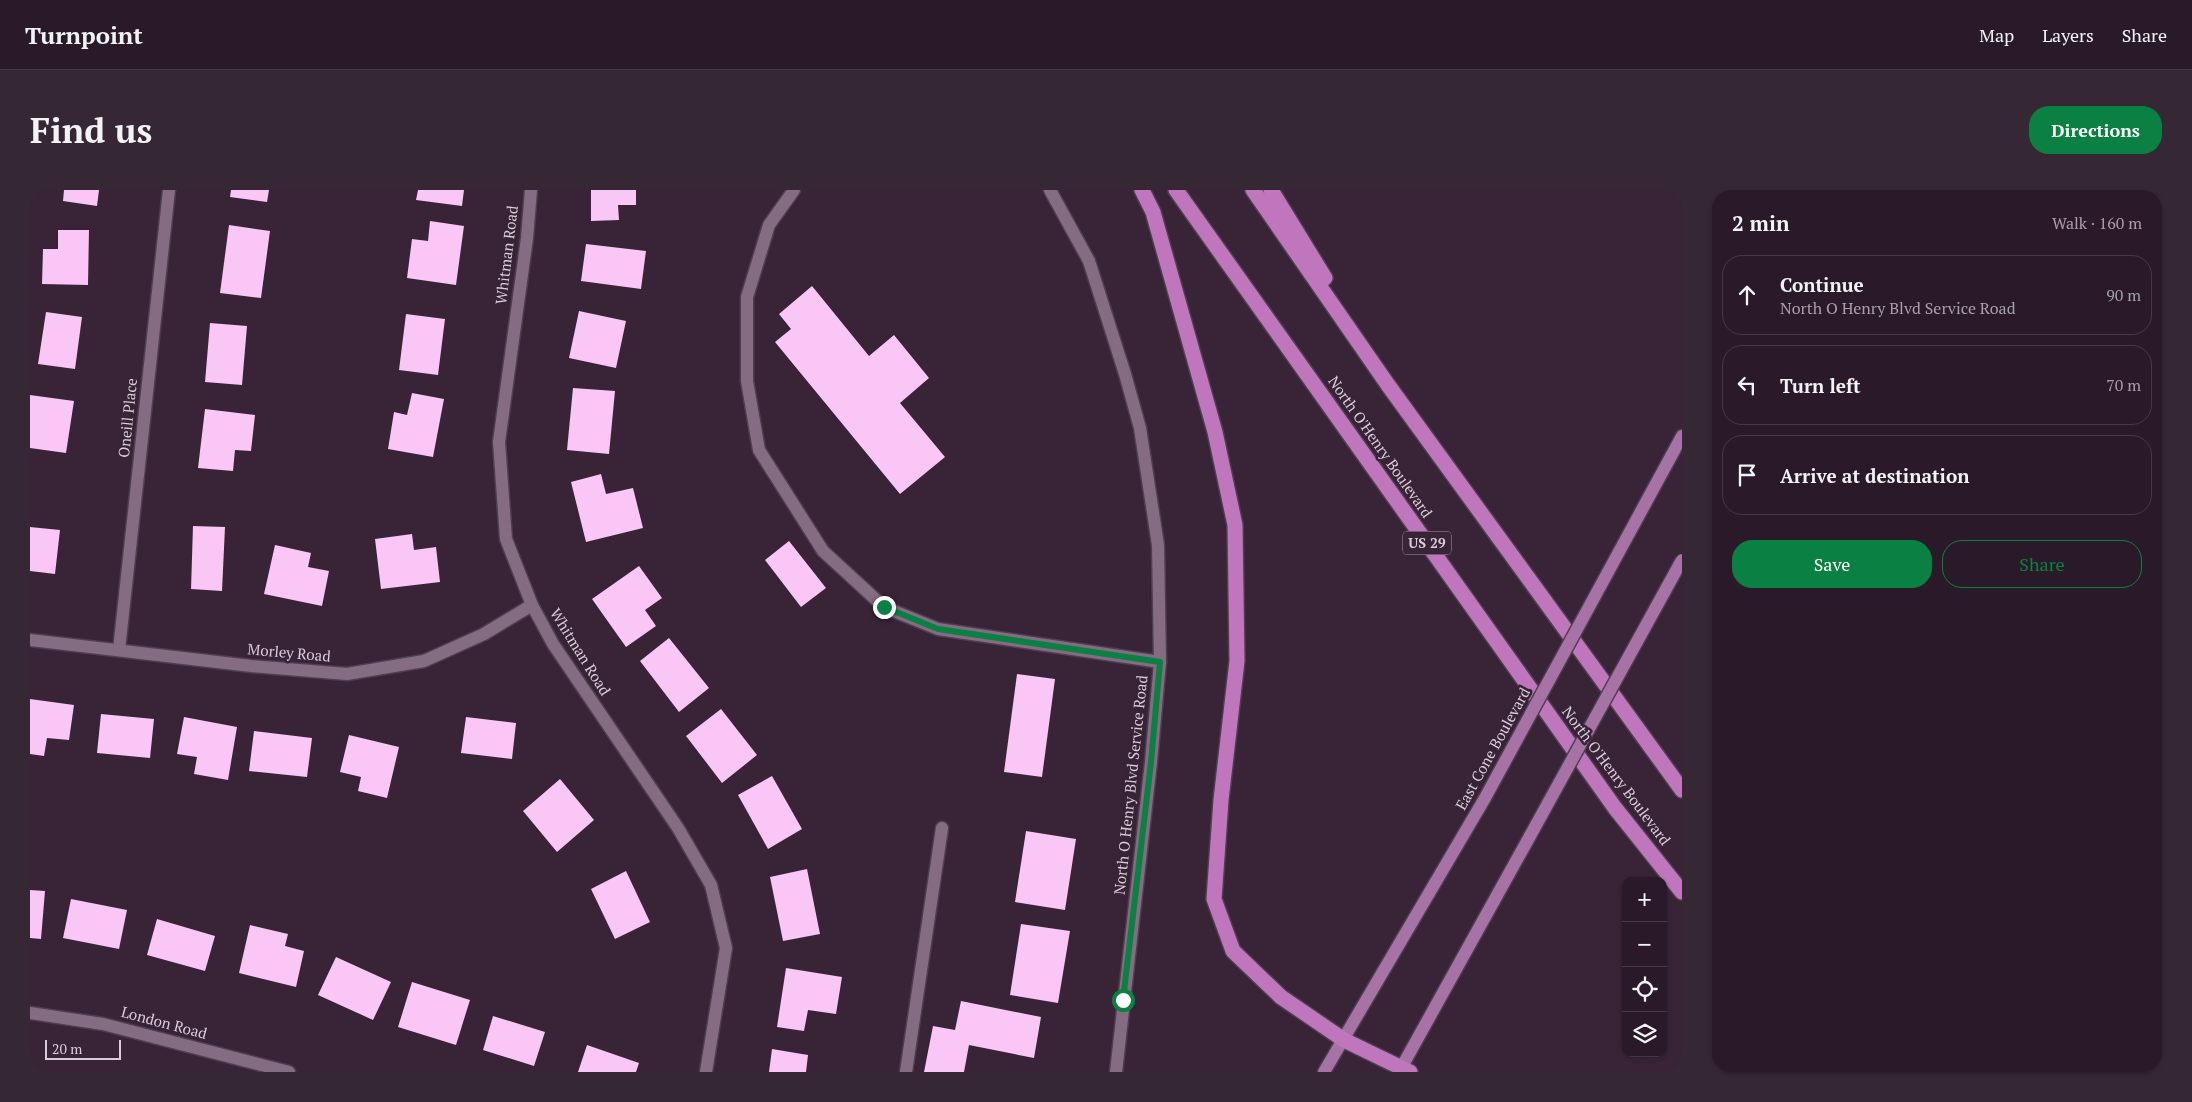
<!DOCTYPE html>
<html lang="en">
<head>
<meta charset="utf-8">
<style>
  :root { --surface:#2a1a29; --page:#362735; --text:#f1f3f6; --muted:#a5a1a8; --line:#463846; --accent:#0b8043 }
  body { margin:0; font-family:"PT Serif",serif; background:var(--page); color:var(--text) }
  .controls { position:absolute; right:15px; bottom:15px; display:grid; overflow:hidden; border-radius:10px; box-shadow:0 1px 4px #0004 }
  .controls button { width:45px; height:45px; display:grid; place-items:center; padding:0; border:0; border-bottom:1px solid var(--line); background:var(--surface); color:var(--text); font:25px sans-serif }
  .scale { position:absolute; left:15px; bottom:12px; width:76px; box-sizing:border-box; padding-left:5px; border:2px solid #dacdd9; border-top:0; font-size:14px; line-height:18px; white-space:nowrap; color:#dacdd9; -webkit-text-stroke:4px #382337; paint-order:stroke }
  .stop { position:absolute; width:15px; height:15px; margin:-11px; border:4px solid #0b8043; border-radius:50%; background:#fff }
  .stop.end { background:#0b8043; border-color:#fff; box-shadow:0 1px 5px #0008 }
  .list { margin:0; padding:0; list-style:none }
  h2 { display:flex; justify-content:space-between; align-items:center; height:65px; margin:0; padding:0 20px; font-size:21px }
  h2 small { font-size:16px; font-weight:400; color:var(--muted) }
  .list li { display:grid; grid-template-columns:32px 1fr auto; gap:15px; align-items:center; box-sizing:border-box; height:80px; margin:0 10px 10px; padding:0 10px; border:1px solid var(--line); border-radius:20px }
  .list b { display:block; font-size:19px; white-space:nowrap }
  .list p { margin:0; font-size:16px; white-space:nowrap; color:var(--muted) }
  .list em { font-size:16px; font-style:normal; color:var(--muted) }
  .actions { display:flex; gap:10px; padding:15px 20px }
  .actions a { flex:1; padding:11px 0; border:1px solid var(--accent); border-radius:20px; text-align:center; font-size:18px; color:var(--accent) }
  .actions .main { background:var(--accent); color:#fff }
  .icon { flex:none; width:28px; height:28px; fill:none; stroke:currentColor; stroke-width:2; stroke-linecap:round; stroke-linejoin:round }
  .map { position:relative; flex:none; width:1652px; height:882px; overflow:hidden; border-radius:20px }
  header { display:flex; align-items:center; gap:30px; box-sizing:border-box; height:70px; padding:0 25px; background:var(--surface); border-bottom:1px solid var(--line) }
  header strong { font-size:24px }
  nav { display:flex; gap:28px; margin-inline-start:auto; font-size:18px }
  .intro { display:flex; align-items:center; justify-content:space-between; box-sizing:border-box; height:120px; padding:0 30px }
  h1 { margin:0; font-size:35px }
  .button { padding:12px 22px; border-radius:20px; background:var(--accent); color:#fff; font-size:18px; font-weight:700 }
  main { display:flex; gap:30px; padding:0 30px }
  aside { flex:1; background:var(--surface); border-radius:20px; box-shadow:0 1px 4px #0004 }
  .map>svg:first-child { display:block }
</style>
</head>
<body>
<header>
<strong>Turnpoint</strong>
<nav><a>Map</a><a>Layers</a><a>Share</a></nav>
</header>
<div class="intro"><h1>Find us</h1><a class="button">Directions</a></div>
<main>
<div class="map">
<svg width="1652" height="882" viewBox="0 0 1652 882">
  <rect width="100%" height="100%" fill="#382337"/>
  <g fill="#f9c6f6">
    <polygon points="34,0 69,0 67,16 33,11"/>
    <polygon points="201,0 239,0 237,12 200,7"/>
    <polygon points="388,0 434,0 432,16 386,10"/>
    <polygon points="561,0 606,0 606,15 588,15 589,30 561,31"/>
    <polygon points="400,31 434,36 426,95 377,88 382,49 398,51"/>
    <polygon points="199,35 240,41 231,108 190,103"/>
    <polygon points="28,40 59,40 58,95 12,94 13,59 28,59"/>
    <polygon points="556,54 616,61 611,99 551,91"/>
    <polygon points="782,96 839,166 864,145 899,188 870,213 915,267 870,304 745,152 761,139 749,124"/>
    <polygon points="549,121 596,131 586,178 539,168"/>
    <polygon points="16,122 52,127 45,179 8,174"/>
    <polygon points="376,124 415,129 408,185 369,180"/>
    <polygon points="180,133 217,136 212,195 175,192"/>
    <polygon points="543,198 585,201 579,264 537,260"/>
    <polygon points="382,203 414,209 403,267 358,259 364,222 377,225"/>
    <polygon points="0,205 44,211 36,263 0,258"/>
    <polygon points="175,219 225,225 221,261 205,260 203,281 168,278"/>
    <polygon points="571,284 576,304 603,298 613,338 556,352 541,292"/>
    <polygon points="163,336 195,337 192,401 161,399"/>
    <polygon points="0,337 30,340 25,384 0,381"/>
    <polygon points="382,344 384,360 406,357 410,392 351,399 345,349"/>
    <polygon points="759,351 796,398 771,417 735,370"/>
    <polygon points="245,355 281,363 278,377 299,381 292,416 234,404"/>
    <polygon points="609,376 632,408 615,420 626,436 596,457 562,409"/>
    <polygon points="639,448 679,498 649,522 610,471"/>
    <polygon points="987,484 1025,489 1012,587 974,582"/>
    <polygon points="0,509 44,515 39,550 17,548 14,566 0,564"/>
    <polygon points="691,519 727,565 692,593 656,546"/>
    <polygon points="71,524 124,529 120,568 67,563"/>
    <polygon points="154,527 207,537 198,590 164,584 167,567 147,564"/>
    <polygon points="436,527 486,533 482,569 431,563"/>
    <polygon points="224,541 282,548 277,587 219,581"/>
    <polygon points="319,545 369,557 357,608 328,601 331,587 310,582"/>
    <polygon points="742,586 772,639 738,659 708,605"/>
    <polygon points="530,589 564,630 527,662 493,621"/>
    <polygon points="996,641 1046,649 1035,720 985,712"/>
    <polygon points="777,679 790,744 753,751 740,687"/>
    <polygon points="596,681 620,732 585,749 561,699"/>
    <polygon points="0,700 15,701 11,749 0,748"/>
    <polygon points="41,709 97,720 89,759 33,748"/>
    <polygon points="127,729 185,746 175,781 117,765"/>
    <polygon points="991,734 1040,741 1028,813 980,805"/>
    <polygon points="220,735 258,744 255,756 274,761 266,797 209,783"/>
    <polygon points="306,767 361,792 343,830 288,805"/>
    <polygon points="756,778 812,787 806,824 778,820 774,841 747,837"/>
    <polygon points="382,792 440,810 426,855 368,837"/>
    <polygon points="931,811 1011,827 1004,868 939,855 934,882 894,882 903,836 925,840"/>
    <polygon points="463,826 515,842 504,876 453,860"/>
    <polygon points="557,855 609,873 606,882 548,882"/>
    <polygon points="742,859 778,865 776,882 739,882"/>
  </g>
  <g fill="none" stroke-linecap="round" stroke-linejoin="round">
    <g stroke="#4f3e4f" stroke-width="15">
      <g id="lane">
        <polyline points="764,0 739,35 717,107 717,191 729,260 793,361 854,417 908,439 1130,472"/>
        <polyline points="876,882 912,638"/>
      </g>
    </g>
    <g stroke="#4f3e4f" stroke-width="15">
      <g id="street">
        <polyline points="501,0 497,48 469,252 476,349 502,415 523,454 648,638 681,695 696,758 676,882"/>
        <polyline points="1020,0 1059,71 1095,184 1110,238 1128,355 1130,472 1121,572 1086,882"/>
        <polyline points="0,450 221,476 317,484 394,471 454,444 502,415"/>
        <polyline points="89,460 139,0"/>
        <polyline points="0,823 73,834 259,882"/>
      </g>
    </g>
    <g stroke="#4f3e4f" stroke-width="15">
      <g id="primary">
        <polyline points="1596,349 1652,246"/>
        <polyline points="1294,882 1455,608"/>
        <polyline points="1369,882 1500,646"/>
      </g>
    </g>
    <g stroke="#4f3e4f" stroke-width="18">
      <g id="highway">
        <polyline points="1112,0 1123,22 1185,242 1205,335 1207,471 1191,610 1184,709 1203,761 1251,807 1314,850 1380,882"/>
        <polyline points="1146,0 1585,618 1652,702"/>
        <polyline points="1223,0 1358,195 1652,600"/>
        <polyline points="1241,0 1295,88"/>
      </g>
    </g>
    <use href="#lane" stroke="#846c83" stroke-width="12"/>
    <use href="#street" stroke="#846c83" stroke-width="12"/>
    <use href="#primary" stroke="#a772a6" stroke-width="12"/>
    <use href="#highway" stroke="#bf76bd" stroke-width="15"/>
    <g stroke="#4f3e4f" stroke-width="15" stroke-linecap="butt">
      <g id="primary-bridge">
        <polyline points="1455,608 1596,349"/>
        <polyline points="1500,646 1652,370"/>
      </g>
    </g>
    <use href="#primary-bridge" stroke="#a772a6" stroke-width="12"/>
  </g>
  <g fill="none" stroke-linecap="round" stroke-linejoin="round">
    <polyline stroke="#0b8043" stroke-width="6" points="854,417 908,439 1130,472 1121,572 1093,810"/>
  </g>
  <g text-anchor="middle" stroke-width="5" stroke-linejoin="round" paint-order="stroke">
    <rect fill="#382337" stroke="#a99aa8" stroke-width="1" x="1373" y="341.5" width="48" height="23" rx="4"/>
    <g font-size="14" font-weight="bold" fill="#dacdd9">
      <text x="1397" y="358">US 29</text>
    </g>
    <g font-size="15" fill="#dacdd9" stroke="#382337">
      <text transform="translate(477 65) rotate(-83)" y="5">Whitman Road</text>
      <text transform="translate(98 228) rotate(-84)" y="5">Oneill Place</text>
      <text transform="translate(1350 257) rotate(55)" y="5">North O'Henry Boulevard</text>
      <text transform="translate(550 462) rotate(58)" y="5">Whitman Road</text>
      <text transform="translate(259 463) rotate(5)" y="5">Morley Road</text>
      <text transform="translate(1463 559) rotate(-61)" y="5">East Cone Boulevard</text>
      <text transform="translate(1586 586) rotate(53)" y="5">North O'Henry Boulevard</text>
      <text transform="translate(1101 595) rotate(-84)" y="5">North O Henry Blvd Service Road</text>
      <text transform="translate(134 833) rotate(15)" y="5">London Road</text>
    </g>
  </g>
</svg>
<div class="controls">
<button>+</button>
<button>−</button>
<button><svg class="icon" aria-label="locate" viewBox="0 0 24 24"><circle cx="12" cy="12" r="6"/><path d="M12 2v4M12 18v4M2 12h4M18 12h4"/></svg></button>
<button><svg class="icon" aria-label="layers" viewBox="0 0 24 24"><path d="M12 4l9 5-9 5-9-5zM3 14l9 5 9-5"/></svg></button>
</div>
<div class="scale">20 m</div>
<div class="stop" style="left:1093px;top:810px"></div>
<div class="stop end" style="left:854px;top:417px"></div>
</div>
<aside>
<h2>2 min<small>Walk · 160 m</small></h2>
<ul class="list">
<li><svg class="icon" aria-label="ahead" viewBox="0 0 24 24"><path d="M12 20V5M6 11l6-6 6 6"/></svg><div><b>Continue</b><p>North O Henry Blvd Service Road</p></div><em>90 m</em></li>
<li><svg class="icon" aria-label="left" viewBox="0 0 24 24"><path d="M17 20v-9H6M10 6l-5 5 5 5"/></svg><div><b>Turn left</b></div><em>70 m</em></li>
<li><svg class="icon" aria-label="arrive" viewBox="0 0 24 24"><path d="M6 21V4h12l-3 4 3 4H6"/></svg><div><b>Arrive at destination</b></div></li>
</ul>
<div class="actions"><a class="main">Save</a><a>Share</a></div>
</aside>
</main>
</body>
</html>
